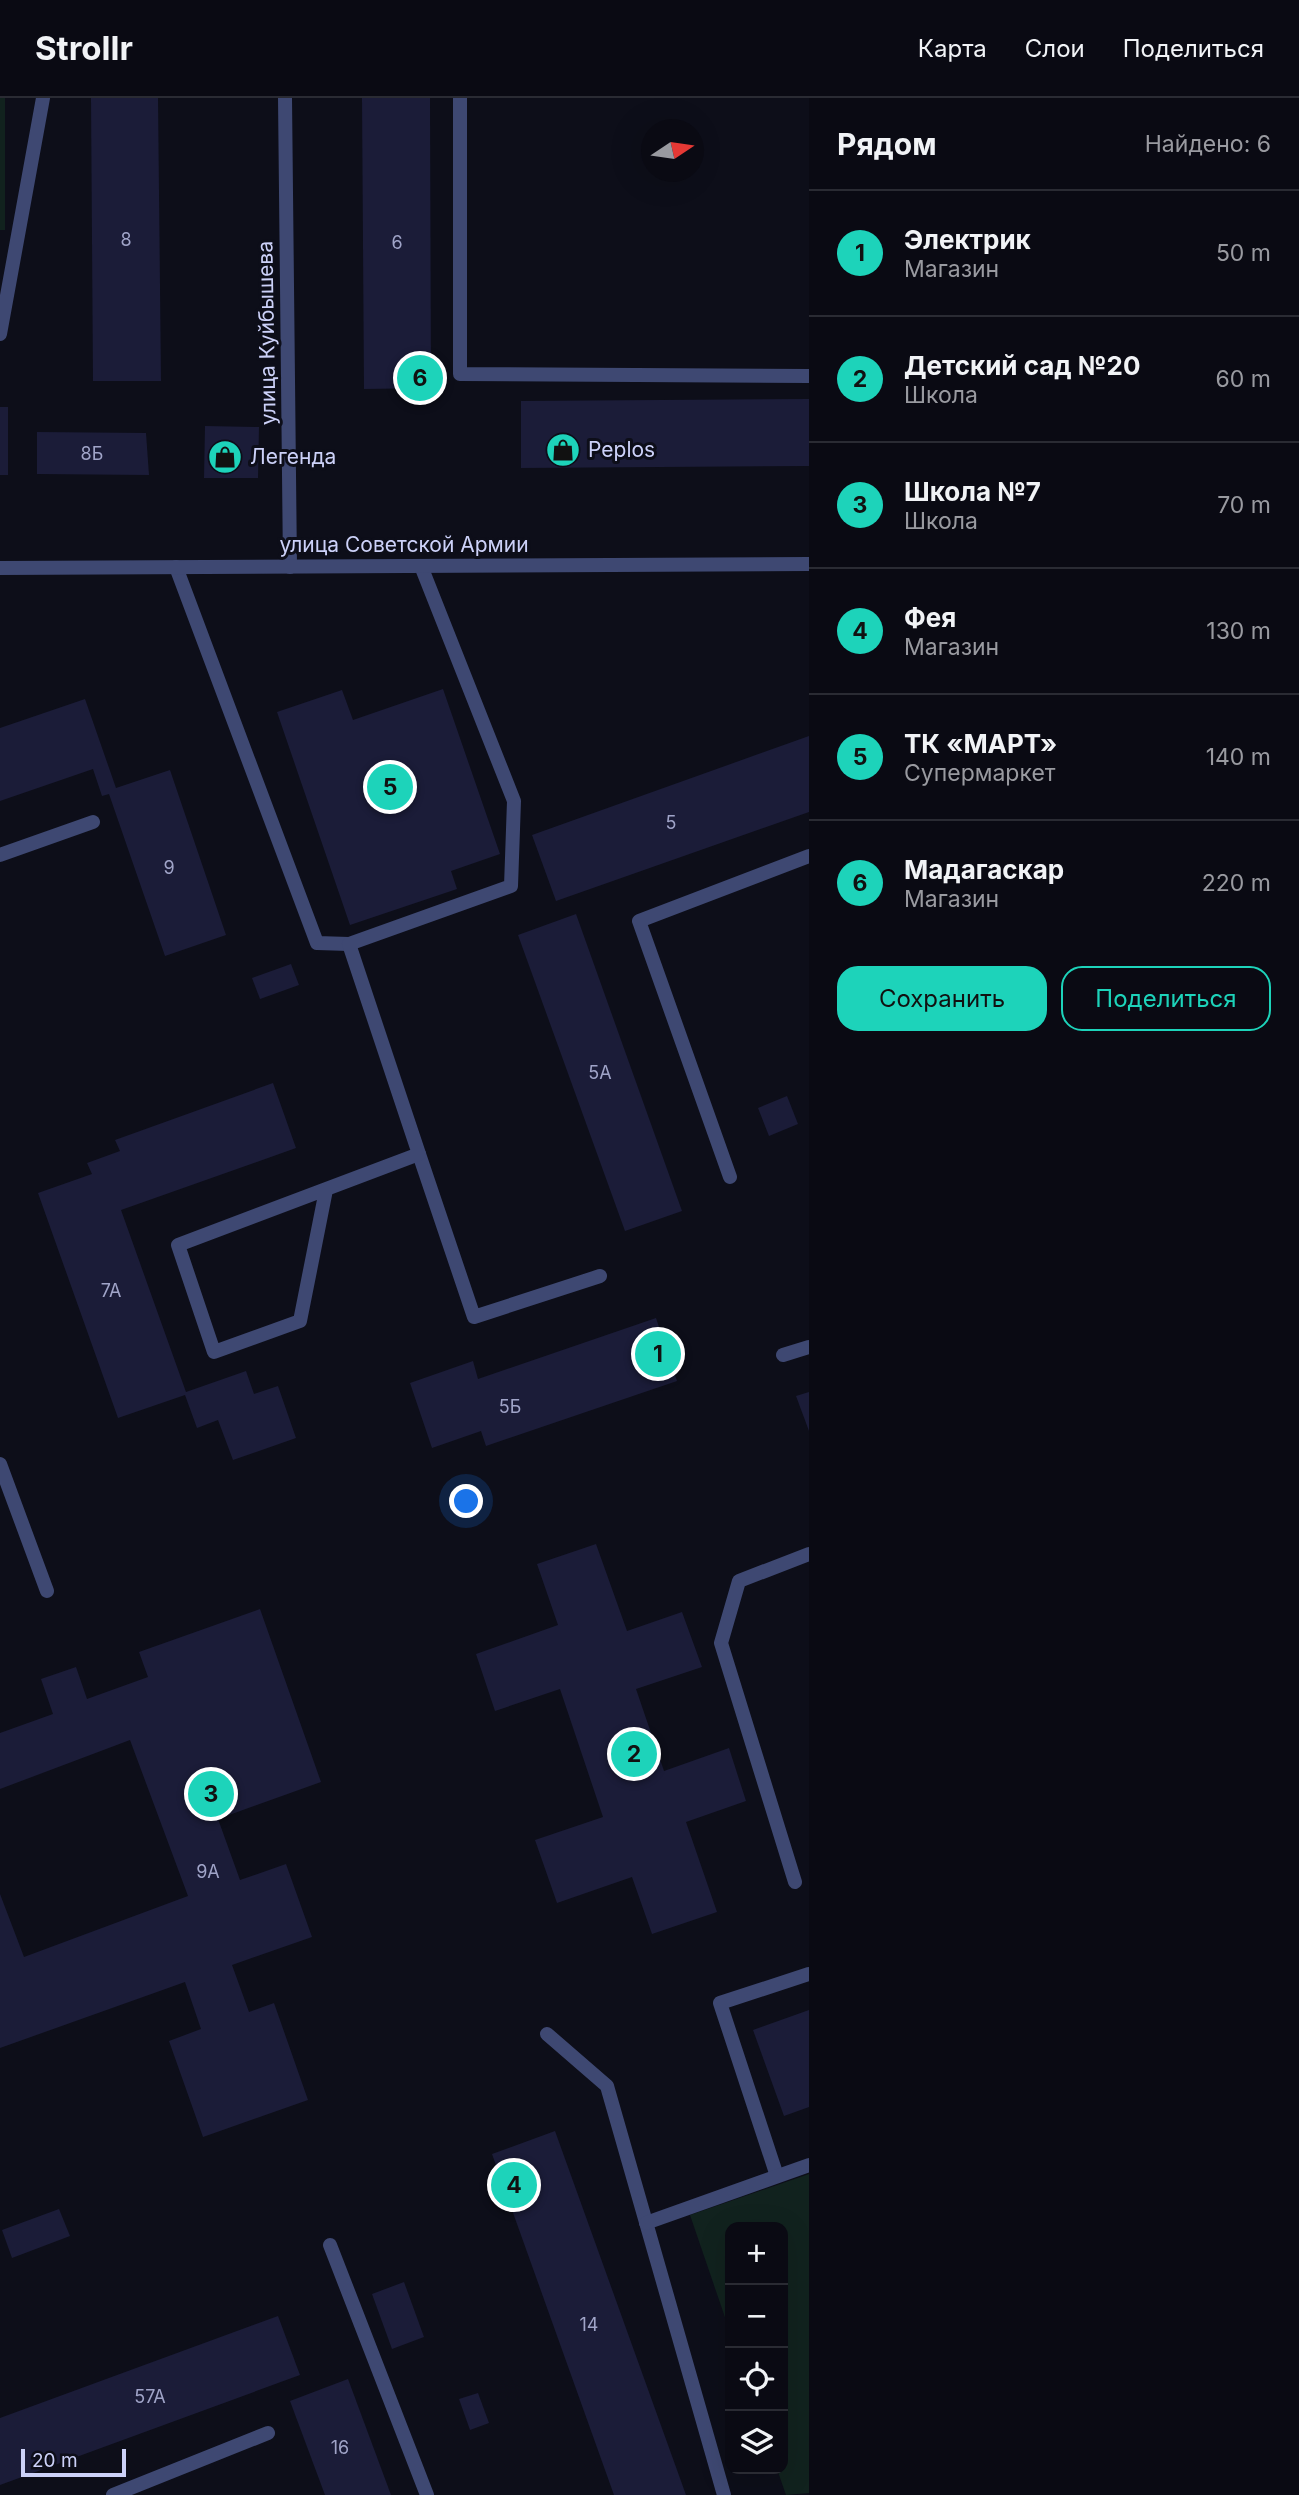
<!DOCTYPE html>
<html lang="ru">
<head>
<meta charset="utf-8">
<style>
  :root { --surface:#0a0a13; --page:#181821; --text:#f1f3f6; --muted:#999aa0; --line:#2a2b33; --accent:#1dd3ba }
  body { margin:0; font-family:Inter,sans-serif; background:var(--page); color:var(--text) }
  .controls { position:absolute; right:21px; bottom:21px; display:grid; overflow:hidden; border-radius:14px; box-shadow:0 7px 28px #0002 }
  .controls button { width:63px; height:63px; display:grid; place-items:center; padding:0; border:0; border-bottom:2px solid var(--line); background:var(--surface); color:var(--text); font:35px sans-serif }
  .compass { position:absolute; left:641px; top:21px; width:63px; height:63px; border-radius:50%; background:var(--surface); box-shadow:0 7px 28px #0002; rotate:77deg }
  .scale { position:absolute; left:21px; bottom:18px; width:105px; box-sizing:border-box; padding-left:7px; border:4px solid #ccd1f8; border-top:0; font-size:19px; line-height:24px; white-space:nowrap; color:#ccd1f8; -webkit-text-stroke:5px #0d0e19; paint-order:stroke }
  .you { position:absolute; left:467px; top:1404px; width:24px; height:24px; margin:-18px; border:5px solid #fff; border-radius:50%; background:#1a73e8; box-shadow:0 0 0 10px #1a73e833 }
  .badge { display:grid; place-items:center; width:46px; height:46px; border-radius:50%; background:var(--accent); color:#111; font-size:23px; font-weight:700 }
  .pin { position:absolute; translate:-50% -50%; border:4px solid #fff; box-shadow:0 2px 7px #0006 }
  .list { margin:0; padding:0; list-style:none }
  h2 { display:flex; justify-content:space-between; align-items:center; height:91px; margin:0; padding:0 28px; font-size:30px }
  h2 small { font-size:23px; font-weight:400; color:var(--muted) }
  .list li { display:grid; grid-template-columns:46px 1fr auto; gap:21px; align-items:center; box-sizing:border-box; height:126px; padding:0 28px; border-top:2px solid var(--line) }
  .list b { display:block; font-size:26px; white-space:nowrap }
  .list p { margin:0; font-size:23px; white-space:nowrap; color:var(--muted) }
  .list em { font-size:23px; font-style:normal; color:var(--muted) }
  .actions { display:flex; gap:14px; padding:21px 28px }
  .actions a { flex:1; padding:16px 0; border:2px solid var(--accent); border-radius:21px; text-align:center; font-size:24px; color:var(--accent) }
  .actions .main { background:var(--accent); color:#111 }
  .icon { flex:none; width:38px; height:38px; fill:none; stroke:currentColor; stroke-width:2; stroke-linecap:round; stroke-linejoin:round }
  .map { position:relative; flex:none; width:809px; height:2397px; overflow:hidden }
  header { display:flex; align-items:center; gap:42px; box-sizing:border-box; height:98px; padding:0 35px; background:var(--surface); border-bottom:2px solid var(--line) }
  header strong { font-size:33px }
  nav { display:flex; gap:38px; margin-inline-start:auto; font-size:24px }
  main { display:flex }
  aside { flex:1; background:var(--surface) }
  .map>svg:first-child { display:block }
</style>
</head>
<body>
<header>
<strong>Strollr</strong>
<nav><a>Карта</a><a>Слои</a><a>Поделиться</a></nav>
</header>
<main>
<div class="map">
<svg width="809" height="2397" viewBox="0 0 809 2397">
  <rect width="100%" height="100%" fill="#0d0e19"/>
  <g fill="#11221e">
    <rect x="0" y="0" width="5" height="132"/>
    <polygon points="809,2076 809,2395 786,2397 777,2371 783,2371 783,2129 730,2129 730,2234 690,2117"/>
  </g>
  <g fill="#1b1c38">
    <polygon points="91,0 158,0 161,283 93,283"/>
    <polygon points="362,0 430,0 431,290 364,291"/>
    <polygon points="809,301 809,368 521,370 521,303"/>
    <rect x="0" y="309" width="8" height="68"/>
    <polygon points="205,328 259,329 258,380 204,380"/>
    <polygon points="37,334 146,335 149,377 37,376"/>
    <polygon points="443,591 500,756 451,773 457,791 350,827 277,614 342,592 353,622"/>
    <polygon points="85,601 116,690 170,672 226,837 165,858 109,696 102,698 93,671 0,703 0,630"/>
    <polygon points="809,638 809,714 556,803 532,737"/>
    <polygon points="576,816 682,1113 625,1133 518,837"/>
    <polygon points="291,866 299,887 260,901 252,880"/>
    <polygon points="273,985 296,1050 121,1112 186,1294 246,1273 254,1296 278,1288 296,1340 233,1362 218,1322 197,1330 185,1297 118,1320 38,1095 92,1076 87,1065 120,1053 115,1042"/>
    <polygon points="787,998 798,1026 769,1038 758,1010"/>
    <polygon points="656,1220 677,1283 486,1348 481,1333 432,1350 410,1285 473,1263 478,1281"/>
    <polygon points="809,1294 809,1333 796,1298"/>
    <polygon points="596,1446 627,1533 682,1514 702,1569 636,1591 664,1673 729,1650 746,1703 686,1724 717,1814 652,1836 632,1779 557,1805 535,1742 603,1719 560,1591 495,1613 476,1556 558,1527 537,1466"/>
    <polygon points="260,1511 321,1684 218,1721 240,1782 286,1766 312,1839 232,1867 249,1914 274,1905 308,2002 203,2039 169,1943 201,1931 185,1884 0,1950 0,1796 24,1859 188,1798 130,1642 0,1691 0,1635 53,1616 41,1581 76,1569 87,1601 148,1579 139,1554"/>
    <polygon points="809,1912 809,2009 784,2018 753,1932"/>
    <polygon points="555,2033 686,2397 614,2397 492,2056"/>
    <polygon points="59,2111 70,2138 12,2160 2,2132"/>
    <polygon points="404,2184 424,2239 392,2251 372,2196"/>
    <polygon points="278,2218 300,2277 0,2387 0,2320"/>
    <polygon points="348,2281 391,2397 325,2397 290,2303"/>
    <polygon points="478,2295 489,2325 470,2332 459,2301"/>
  </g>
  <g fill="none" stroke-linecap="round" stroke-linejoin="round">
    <g stroke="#3e4872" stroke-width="14">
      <polyline points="460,0 460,276 809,278"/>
      <polyline points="0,236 43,0"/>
      <polyline points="176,469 317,845 349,846"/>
      <polyline points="0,757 93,724"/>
      <polyline points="419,1056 474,1219 600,1178"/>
      <polyline points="730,1079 639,823 809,758"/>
      <polyline points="326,1092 300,1223 214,1254 178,1147 419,1056 349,846 511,788 514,703 421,468"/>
      <polyline points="783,1257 809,1249"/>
      <polyline points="0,1366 47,1493"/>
      <polyline points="795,1784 721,1545 739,1483 809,1456"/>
      <polyline points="547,1936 607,1988 724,2397"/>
      <polyline points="777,2078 720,1905 809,1876"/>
      <polyline points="646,2125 809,2067"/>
      <polyline points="330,2147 427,2397"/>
      <polyline points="113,2397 268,2335"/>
    </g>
    <polyline stroke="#3e4872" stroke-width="14" points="285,0 290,469"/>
    <polyline stroke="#3e4872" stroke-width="14" points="0,470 809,466"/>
  </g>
  <defs>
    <g id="shop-disc" transform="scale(1.75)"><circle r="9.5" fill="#1dd3ba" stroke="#0d0e19"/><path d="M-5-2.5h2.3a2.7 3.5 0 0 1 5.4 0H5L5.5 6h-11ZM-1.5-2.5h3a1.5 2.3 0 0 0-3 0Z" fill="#111"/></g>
  </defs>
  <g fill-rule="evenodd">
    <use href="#shop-disc" x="563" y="352"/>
    <use href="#shop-disc" x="225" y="359"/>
  </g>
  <g text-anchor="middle" stroke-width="6" stroke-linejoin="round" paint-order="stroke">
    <g font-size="18" fill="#a0a4c8">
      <text x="126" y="148">8</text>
      <text x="397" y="151">6</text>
      <text x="92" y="362">8Б</text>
      <text x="671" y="731">5</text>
      <text x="169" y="776">9</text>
      <text x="600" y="981">5А</text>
      <text x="111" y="1199">7А</text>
      <text x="510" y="1315">5Б</text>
      <text x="208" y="1780">9А</text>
      <text x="589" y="2233">14</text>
      <text x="150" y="2305">57А</text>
      <text x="340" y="2356">16</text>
    </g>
    <g font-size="21" fill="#ccd1f8" stroke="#0d0e19">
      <text transform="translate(267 235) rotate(-91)" y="7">улица Куйбышева</text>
      <text x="404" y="454">улица Советской Армии</text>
    </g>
    <g font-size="21" fill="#ccd1f8" stroke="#0d0e19" text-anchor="start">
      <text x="588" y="359">Peplos</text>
      <text x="250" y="366">Легенда</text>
    </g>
  </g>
</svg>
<div class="controls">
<button>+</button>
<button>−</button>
<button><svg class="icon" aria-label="locate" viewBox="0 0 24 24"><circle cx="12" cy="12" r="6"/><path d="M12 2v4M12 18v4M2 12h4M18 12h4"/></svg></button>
<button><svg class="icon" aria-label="layers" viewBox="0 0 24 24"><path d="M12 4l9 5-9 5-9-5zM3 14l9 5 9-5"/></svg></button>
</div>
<svg class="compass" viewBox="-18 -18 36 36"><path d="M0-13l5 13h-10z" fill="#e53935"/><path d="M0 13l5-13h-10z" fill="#999aa0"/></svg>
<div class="scale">20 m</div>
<div class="you"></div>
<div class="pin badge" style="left:658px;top:1256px">1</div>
<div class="pin badge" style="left:634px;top:1656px">2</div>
<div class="pin badge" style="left:211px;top:1696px">3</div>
<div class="pin badge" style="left:514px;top:2087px">4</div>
<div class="pin badge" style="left:390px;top:689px">5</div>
<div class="pin badge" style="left:420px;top:280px">6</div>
</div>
<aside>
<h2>Рядом<small>Найдено: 6</small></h2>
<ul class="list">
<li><span class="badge">1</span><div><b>Электрик</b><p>Магазин</p></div><em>50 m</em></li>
<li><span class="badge">2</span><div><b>Детский сад №20</b><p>Школа</p></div><em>60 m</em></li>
<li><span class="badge">3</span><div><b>Школа №7</b><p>Школа</p></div><em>70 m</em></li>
<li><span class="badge">4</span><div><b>Фея</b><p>Магазин</p></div><em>130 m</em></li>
<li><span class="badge">5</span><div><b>ТК «МАРТ»</b><p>Супермаркет</p></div><em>140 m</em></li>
<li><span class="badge">6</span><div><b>Мадагаскар</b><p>Магазин</p></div><em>220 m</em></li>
</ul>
<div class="actions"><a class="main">Сохранить</a><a>Поделиться</a></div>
</aside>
</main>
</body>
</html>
